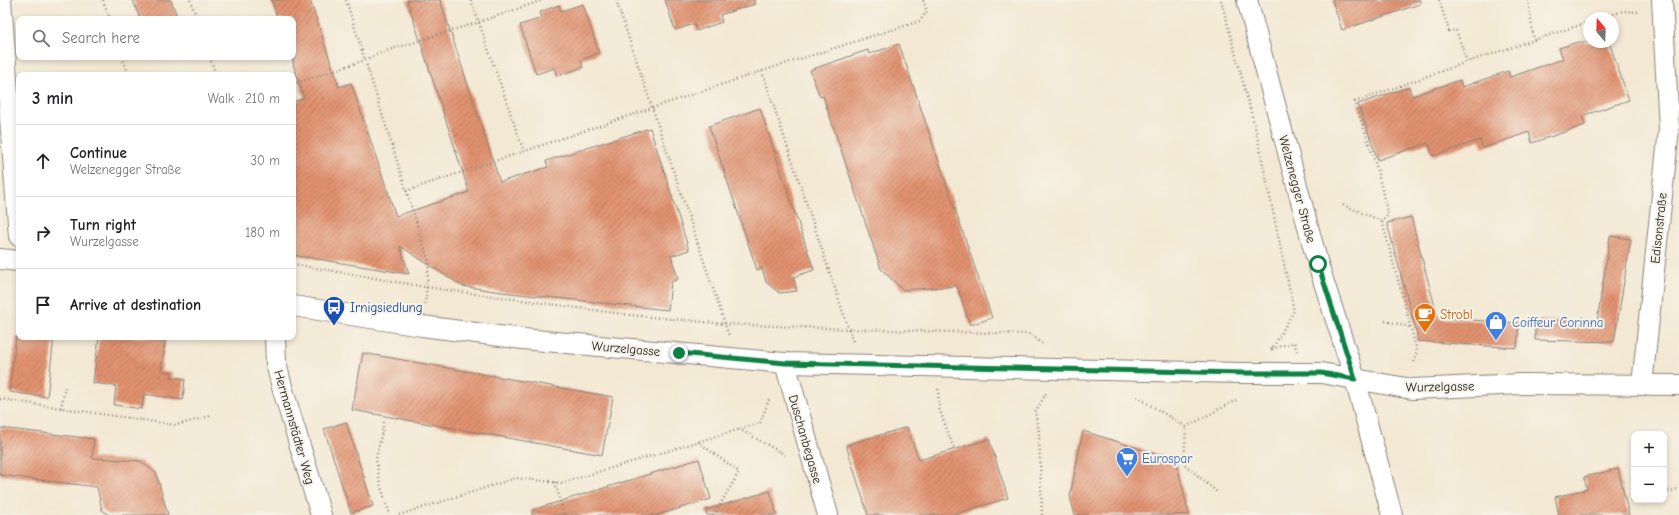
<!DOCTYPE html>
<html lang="en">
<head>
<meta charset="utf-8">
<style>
  :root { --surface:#fff; --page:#f6f6f6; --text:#202124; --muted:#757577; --line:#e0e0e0 }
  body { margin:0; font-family:"Comic Neue",sans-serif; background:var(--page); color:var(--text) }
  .controls { position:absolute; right:12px; bottom:12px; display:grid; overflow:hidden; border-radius:8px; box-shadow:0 2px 6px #0003 }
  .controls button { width:36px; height:36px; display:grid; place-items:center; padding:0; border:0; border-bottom:1px solid var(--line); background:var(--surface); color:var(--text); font:20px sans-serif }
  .compass { position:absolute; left:1583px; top:12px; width:36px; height:36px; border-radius:50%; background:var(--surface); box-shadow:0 2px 6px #0003; rotate:341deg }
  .stop { position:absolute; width:12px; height:12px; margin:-9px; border:3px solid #0b8043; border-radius:50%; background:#fff }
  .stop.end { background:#0b8043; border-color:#fff; box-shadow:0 1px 4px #0008 }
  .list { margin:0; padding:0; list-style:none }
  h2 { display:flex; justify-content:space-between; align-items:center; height:52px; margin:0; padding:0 16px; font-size:17px }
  h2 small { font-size:13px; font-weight:400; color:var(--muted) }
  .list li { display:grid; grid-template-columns:26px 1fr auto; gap:12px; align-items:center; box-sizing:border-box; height:72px; padding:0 16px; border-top:1px solid var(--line) }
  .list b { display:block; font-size:15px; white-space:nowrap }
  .list p { margin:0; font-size:13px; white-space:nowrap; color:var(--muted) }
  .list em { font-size:13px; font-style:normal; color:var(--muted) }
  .icon { flex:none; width:22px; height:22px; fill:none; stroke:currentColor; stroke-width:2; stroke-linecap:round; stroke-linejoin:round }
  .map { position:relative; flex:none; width:1679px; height:515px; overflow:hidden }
  .search { position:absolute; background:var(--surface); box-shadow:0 2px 6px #0003; left:16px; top:16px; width:280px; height:44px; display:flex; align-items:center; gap:10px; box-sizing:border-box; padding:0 14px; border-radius:8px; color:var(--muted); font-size:15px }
  .panel { position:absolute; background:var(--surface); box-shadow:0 2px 6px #0003; left:16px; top:72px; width:280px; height:268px; border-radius:8px }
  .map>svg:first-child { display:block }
</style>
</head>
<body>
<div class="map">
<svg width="1679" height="515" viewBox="0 0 1679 515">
  <defs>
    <pattern id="building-hatch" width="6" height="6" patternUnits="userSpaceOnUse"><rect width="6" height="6" fill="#e19270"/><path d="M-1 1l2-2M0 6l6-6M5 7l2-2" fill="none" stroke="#b6765b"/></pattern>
  </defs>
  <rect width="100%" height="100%" fill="#f7f3e8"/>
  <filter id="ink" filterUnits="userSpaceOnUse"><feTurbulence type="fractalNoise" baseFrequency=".025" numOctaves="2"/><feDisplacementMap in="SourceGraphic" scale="8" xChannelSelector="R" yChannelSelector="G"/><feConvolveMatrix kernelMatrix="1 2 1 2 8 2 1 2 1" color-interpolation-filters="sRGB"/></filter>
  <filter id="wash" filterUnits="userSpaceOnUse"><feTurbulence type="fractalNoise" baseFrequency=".012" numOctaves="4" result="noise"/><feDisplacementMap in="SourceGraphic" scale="16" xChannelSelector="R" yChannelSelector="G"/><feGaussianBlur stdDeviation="0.9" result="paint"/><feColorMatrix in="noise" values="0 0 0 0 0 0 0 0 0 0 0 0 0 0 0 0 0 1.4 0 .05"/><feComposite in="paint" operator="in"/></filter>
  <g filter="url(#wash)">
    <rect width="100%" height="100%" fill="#f3e8d3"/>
    <g id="blocks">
      <g fill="url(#building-hatch)">
        <polygon points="133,0 171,0 178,19 140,19"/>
        <polygon points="271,0 310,0 339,87 351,83 396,216 469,192 407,0 440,0 500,182 548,167 546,161 650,128 689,250 671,256 678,279 671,282 668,310 501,292 462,286 400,246 409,274 293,255 293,102 304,98 293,64 293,19 278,19"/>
        <polygon points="665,0 754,0 755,4 720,15 722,22 696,31 694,24 675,30"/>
        <polygon points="1332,0 1420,0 1420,4 1342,30"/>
        <polygon points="583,4 599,53 581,60 583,67 557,76 555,68 536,74 520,25 542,18 540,12 559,5 561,11"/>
        <polygon points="1578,42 1609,42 1629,100 1582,116 1585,125 1532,143 1529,132 1483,148 1480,140 1433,156 1428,143 1378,160 1358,104 1409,87 1412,96 1460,80 1462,87 1508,71 1510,77 1563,59 1559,48"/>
        <polygon points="899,44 992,318 970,325 957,286 903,290 881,269 823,96 820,97 810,70 868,50 869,54"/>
        <polygon points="760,108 814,270 793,277 797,291 779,293 766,282 762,268 757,270 709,126"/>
        <polygon points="1411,217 1438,318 1519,323 1517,348 1417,341 1417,334 1387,223"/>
        <polygon points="1610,236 1631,239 1614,342 1535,340 1535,320 1597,322"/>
        <polygon points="16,337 54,337 47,397 9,392"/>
        <polygon points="99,337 166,337 161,371 172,372 171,377 185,379 183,400 144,394 142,409 114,405 116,386 93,383"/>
        <polygon points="363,353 613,397 602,455 352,410"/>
        <polygon points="346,422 373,506 351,513 324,429"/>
        <polygon points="907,427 919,460 989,439 1008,498 951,515 868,515 846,445"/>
        <polygon points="0,428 94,439 92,458 140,461 156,473 168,515 109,515 102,510 97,487 0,475"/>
        <polygon points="1083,431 1176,460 1189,515 1075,515 1070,496"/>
        <polygon points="699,459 711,499 657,515 532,515 532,510"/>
        <polygon points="1618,469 1629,515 1559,515 1555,497 1587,489 1584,477"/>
        <polygon points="770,491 777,515 707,515 706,510"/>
      </g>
    </g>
  </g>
  <g filter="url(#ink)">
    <use href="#blocks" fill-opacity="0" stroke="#888278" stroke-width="1"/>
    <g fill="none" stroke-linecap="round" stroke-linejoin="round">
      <g stroke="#888278" stroke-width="22">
        <g id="street">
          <polyline points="1,0 19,236"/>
          <polyline points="1247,0 1318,264 1355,379 1392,515"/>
          <polyline points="0,259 19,261"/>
          <polyline points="293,306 422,326 523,339 785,363 1242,373 1321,373 1412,389 1521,384 1679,385"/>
          <polyline points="275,337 276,363 282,387 321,515"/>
          <polyline points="785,363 828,515"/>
          <polyline points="1642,385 1669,129 1662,0"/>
        </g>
      </g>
      <g stroke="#888278" stroke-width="2.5" stroke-dasharray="1 3" stroke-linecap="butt">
        <polyline points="103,0 110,19"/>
        <polyline points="190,0 197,19"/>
        <polyline points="346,0 429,262 425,304"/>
        <polyline points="471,0 524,152"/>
        <polyline points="616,0 729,336"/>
        <polyline points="1221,0 1256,131 1294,311 1272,349 1270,350"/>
        <polyline points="1439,0 1449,31 1456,30 1467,62 1589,22"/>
        <polyline points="1528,0 1534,40"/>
        <polyline points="1602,18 1623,11 1640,12"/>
        <polyline points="122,57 129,75"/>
        <polyline points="210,57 216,75"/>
        <polyline points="762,71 853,342"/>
        <polyline points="293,84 365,60 380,53 479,22 543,0"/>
        <polyline points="406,191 762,71 920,21 927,11 923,0"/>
        <polyline points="1343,205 1382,221"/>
        <polyline points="293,264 426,287 630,315 725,324 849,329 1030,334 1044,345"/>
        <polyline points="1385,321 1410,327"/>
        <polyline points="1272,349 1294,342 1297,351"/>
        <polyline points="1414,362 1417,351 1382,221 1388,215 1376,165 1355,102 1467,62"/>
        <polyline points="938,389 939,408 954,449"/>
        <polyline points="1137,397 1186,427 1184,464 1217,492"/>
        <polyline points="0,399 176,425 210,416"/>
        <polyline points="61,408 65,387"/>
        <polyline points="384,422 376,459 380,484 390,515"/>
        <polyline points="1186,427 1238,399"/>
        <polyline points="739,429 787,456"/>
        <polyline points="698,442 739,472 714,515"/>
        <polyline points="555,482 564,515"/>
        <polyline points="1664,492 1679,489"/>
        <polyline points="1630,500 1634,499"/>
        <polyline points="399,515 516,478 562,483 760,423 770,397"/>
        <polyline points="1042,515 1039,432 1035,412 1047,392"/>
      </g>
      <use href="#street" stroke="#fff" stroke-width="20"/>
    </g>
  </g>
  <g fill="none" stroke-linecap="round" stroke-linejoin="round" filter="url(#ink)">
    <polyline stroke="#0b8043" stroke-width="5" points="679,353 785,363 1242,373 1321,373 1355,379 1318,264"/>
  </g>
  <defs>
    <g id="bus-pin" transform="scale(1.15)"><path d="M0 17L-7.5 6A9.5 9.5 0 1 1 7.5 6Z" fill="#1a4fb4" stroke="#f7f3e8"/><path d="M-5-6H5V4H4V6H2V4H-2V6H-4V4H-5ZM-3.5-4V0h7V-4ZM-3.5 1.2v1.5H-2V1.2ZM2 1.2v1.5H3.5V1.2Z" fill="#fff"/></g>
    <g id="cafe-pin" transform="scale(1.15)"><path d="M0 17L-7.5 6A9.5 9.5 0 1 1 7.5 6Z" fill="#e8710a" stroke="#f7f3e8"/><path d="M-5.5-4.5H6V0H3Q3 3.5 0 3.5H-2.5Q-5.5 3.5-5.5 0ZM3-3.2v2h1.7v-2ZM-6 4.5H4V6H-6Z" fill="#fff"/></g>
    <g id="shop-pin" transform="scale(1.15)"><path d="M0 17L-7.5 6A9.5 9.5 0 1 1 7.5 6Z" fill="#3f7fe0" stroke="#f7f3e8"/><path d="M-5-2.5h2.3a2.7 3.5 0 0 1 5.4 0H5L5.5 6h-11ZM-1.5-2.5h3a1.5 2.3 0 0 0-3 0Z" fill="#fff"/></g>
    <g id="supermarket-pin" transform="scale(1.15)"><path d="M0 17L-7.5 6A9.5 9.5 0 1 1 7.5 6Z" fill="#3f7fe0" stroke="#f7f3e8"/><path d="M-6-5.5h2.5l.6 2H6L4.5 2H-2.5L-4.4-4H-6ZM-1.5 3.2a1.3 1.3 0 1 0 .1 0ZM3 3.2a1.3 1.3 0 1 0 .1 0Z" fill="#fff"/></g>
  </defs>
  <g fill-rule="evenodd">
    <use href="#bus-pin" x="334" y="307"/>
    <use href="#cafe-pin" x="1425" y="314"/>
    <use href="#shop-pin" x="1496" y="322"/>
    <use href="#supermarket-pin" x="1127" y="458"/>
  </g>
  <g text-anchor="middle" stroke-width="4" stroke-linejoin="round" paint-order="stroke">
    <g font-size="13" fill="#1c1c1c" stroke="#f7f3e8">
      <text transform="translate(1298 189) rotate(75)" y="5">Welzenegger Straße</text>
      <text transform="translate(1658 228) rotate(-84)" y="5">Edisonstraße</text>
      <text transform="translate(626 348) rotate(5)" y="5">Wurzelgasse</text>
      <text transform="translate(1440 386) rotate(-1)" y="5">Wurzelgasse</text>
      <text transform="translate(295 427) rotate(74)" y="5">Hermannstädter Weg</text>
      <text transform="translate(806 439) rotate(74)" y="5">Duschanbegasse</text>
    </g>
    <g font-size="13" fill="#164399" stroke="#f7f3e8" text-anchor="start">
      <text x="350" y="312">Irnigsiedlung</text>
    </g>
    <g font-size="13" fill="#c56008" stroke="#f7f3e8" text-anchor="start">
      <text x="1440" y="319">Strobl</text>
    </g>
    <g font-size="13" fill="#366cbe" stroke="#f7f3e8" text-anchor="start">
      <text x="1512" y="327">Coiffeur Corinna</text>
      <text x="1142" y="463">Eurospar</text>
    </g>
  </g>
</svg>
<div class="controls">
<button>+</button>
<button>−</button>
</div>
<svg class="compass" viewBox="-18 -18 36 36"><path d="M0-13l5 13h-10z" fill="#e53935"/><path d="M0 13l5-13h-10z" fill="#757577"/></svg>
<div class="stop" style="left:1318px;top:264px"></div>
<div class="stop end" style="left:679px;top:353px"></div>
<div class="search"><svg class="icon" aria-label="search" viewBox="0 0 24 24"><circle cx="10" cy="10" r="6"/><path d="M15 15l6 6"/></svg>Search here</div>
<section class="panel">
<h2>3 min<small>Walk · 210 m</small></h2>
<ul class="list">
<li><svg class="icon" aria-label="ahead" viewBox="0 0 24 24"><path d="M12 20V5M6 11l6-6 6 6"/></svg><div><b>Continue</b><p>Welzenegger Straße</p></div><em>30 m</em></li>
<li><svg class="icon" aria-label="right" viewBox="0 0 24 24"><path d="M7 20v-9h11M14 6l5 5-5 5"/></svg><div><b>Turn right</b><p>Wurzelgasse</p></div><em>180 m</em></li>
<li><svg class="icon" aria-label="arrive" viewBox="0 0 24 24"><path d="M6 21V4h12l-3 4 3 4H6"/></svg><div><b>Arrive at destination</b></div></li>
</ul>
</section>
</div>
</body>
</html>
